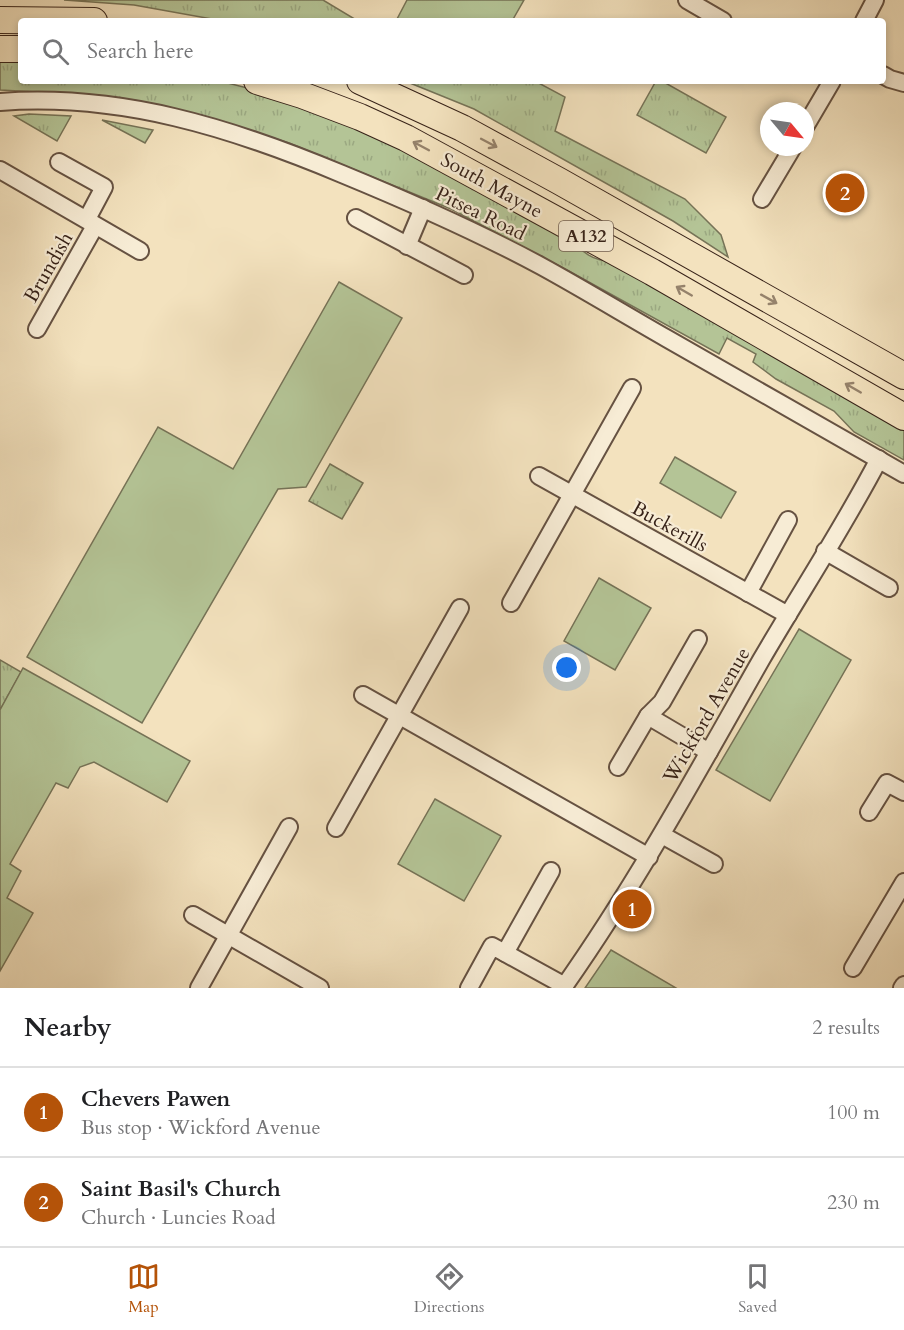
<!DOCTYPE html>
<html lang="en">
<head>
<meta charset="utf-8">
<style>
  :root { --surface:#fff; --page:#f2f2f2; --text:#202124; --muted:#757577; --line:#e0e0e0; --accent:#b45309 }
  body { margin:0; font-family:Cardo,serif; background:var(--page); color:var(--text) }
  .compass { position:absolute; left:760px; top:102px; width:54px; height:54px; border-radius:50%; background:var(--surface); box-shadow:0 3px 9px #0003; rotate:119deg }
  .you { position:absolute; left:567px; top:668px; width:21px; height:21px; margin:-15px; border:4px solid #fff; border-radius:50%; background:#1a73e8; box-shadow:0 0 0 9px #1a73e833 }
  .badge { display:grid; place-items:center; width:39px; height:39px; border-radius:50%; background:var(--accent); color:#fff; font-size:20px; font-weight:700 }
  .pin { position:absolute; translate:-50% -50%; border:3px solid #fff; box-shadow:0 2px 6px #0006 }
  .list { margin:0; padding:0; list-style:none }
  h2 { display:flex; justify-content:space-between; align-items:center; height:78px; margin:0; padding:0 24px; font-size:26px }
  h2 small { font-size:20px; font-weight:400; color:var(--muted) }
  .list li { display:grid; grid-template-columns:39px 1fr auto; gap:18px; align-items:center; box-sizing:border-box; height:90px; padding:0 24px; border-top:2px solid var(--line) }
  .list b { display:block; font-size:22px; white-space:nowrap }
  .list p { margin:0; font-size:20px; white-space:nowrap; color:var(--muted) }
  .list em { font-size:20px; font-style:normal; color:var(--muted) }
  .icon { flex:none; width:33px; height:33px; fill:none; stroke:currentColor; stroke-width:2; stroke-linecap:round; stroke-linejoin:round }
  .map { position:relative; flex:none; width:904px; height:988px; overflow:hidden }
  .search { position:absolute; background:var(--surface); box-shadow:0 3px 9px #0003; left:18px; right:18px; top:18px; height:66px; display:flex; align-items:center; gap:15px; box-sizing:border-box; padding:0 21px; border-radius:6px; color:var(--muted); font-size:22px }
  .sheet { height:258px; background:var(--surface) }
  nav { display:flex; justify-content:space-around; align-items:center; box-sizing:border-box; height:84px; border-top:2px solid var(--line); background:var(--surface); font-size:16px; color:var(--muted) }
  nav a { display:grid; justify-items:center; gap:3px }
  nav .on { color:var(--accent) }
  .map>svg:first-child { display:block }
</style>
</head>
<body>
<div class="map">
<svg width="904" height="988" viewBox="0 0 904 988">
  <defs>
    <pattern id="grass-tufts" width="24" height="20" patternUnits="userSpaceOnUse" patternTransform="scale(1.5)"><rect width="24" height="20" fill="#b4c496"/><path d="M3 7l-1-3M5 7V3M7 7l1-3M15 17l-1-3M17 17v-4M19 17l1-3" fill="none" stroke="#9ba881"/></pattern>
  </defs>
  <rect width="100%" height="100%" fill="#f3e2be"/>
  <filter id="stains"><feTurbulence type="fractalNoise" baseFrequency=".00333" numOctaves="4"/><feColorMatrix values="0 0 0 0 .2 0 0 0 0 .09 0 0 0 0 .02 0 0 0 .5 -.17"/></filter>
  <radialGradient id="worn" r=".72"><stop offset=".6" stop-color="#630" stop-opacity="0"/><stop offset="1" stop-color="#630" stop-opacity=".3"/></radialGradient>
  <g fill="url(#grass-tufts)" stroke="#767357" stroke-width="1.5">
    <polygon points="64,0 323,0 358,21 223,21 134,5"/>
    <path d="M 0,57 L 21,57 L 21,81 L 220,81 L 267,93 L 372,131 L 570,236 C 581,252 593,262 614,261 L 904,426 L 904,460 L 854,432 L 834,411 L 776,379 L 753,362 L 756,354 L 727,338 L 719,354 L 567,270 L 451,209 L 289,143 L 204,116 L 139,101 L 94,95 L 0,90 Z"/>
    <polygon points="405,81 535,81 565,97 555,131 685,199 721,235 728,257 673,221 474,109"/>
    <polygon points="656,81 662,81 726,117 706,153 637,115"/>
    <polygon points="29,114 71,116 57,141 14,116"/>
    <polygon points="102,120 153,130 145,143"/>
    <polygon points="330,464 363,483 342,519 309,501"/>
    <polygon points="0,660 21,672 0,710"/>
  </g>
  <g fill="#b4c496" stroke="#767357" stroke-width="1.5">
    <polygon points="407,0 524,0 512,21 396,21"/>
    <polygon points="339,282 402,318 306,487 278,489 142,723 27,657 158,427 233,469"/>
    <polygon points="675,457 736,492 721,518 660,483"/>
    <polygon points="599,578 651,608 615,670 564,641"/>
    <polygon points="799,629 851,660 770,801 716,770"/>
    <polygon points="23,668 190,761 167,802 94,762 80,767 68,788 56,783 10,864 21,871 7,898 33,913 0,971 0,710"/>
    <polygon points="435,799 501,836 464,901 398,864"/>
    <polygon points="611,950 676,988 585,988"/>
  </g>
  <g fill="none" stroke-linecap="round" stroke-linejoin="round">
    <g stroke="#665242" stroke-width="20">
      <g id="street">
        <polyline points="687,0 723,21"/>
        <polyline points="864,21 875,0"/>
        <polyline points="883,75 890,79 904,83"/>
        <path d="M 0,102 C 121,93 232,128 342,174 C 410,202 476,231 541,266 C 583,289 624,314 666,338 C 745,384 825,428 904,474"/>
        <polyline points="805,127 832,81"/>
        <polyline points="59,162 104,187 87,219"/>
        <polyline points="0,170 140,251"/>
        <polyline points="762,199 793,147"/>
        <polyline points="356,218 464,275"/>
        <polyline points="407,246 423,208"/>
        <polyline points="37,329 95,226"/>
        <polyline points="539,476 788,615"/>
        <polyline points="825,551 889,588"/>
        <polyline points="748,593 788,520"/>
        <polyline points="511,603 632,388"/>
        <polyline points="363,695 649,857"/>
        <polyline points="648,716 709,752"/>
        <polyline points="618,767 648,716 662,702 698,639"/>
        <polyline points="869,812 887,783 904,792"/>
        <polyline points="336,828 460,608"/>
        <polyline points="662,835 714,864"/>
        <polyline points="193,915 320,988"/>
        <polyline points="505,953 565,986"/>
        <polyline points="853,968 904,882"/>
        <polyline points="199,988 289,827"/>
        <polyline points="469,988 492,946 505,953 551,871"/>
        <path d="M 563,988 C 637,883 698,771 761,660 C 800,593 843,528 879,459"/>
        <polyline points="902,988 904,985"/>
      </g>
    </g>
    <g stroke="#372218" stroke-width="28">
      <g id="primary">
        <polyline points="0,20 94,21"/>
        <polyline points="0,49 21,49"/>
        <polyline points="257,81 302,95 360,117 406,138 652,272 904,417"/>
        <polyline points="360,81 462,128 559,181 904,376"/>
      </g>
    </g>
    <use href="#street" stroke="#f7ecd5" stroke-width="16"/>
    <use href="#primary" stroke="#f3e2be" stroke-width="26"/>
  </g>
  <defs><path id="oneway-shaft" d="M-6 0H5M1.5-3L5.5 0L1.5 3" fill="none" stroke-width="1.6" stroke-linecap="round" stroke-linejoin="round" transform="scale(1.5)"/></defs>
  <g stroke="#95826b">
    <use href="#oneway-shaft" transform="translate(489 143) rotate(28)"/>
    <use href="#oneway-shaft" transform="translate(421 146) rotate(-152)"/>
    <use href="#oneway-shaft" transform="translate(684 291) rotate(-150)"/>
    <use href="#oneway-shaft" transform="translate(769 299) rotate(29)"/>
    <use href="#oneway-shaft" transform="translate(853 388) rotate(-150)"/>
  </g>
  <g text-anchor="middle" stroke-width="4.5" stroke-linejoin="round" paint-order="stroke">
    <rect fill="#f7ecd5" stroke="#715f51" stroke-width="1.5" x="559" y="221" width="54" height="30" rx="4.5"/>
    <g font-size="18" font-weight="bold" fill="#372218">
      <text x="586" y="242">A132</text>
    </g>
    <g font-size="20" fill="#372218" stroke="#f7ecd5">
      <text transform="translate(492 185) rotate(29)" y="7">South Mayne</text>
      <text transform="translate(481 213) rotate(26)" y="7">Pitsea Road</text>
      <text transform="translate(48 267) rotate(-60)" y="7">Brundish</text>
      <text transform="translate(670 526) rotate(29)" y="7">Buckerills</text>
      <text transform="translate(706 715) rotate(-60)" y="7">Wickford Avenue</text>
    </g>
  </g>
  <rect width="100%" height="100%" filter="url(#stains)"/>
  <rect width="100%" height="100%" fill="url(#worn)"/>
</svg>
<svg class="compass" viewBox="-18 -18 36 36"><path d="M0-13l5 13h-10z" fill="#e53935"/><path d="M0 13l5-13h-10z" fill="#757577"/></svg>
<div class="you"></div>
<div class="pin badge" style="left:632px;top:909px">1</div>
<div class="pin badge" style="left:845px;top:193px">2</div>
<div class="search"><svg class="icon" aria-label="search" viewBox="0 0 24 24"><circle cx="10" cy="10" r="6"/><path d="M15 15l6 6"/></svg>Search here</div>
</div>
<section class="sheet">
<h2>Nearby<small>2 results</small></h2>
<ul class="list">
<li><span class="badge">1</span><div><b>Chevers Pawen</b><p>Bus stop · Wickford Avenue</p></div><em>100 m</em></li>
<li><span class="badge">2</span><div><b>Saint Basil's Church</b><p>Church · Luncies Road</p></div><em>230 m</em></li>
</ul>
</section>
<nav>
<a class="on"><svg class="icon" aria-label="map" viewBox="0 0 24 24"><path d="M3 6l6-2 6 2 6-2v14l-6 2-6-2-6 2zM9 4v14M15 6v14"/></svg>Map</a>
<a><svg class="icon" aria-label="directions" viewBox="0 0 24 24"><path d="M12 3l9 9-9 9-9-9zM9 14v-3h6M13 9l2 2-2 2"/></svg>Directions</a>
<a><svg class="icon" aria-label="saved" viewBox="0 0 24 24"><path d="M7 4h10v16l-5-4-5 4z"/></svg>Saved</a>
</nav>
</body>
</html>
